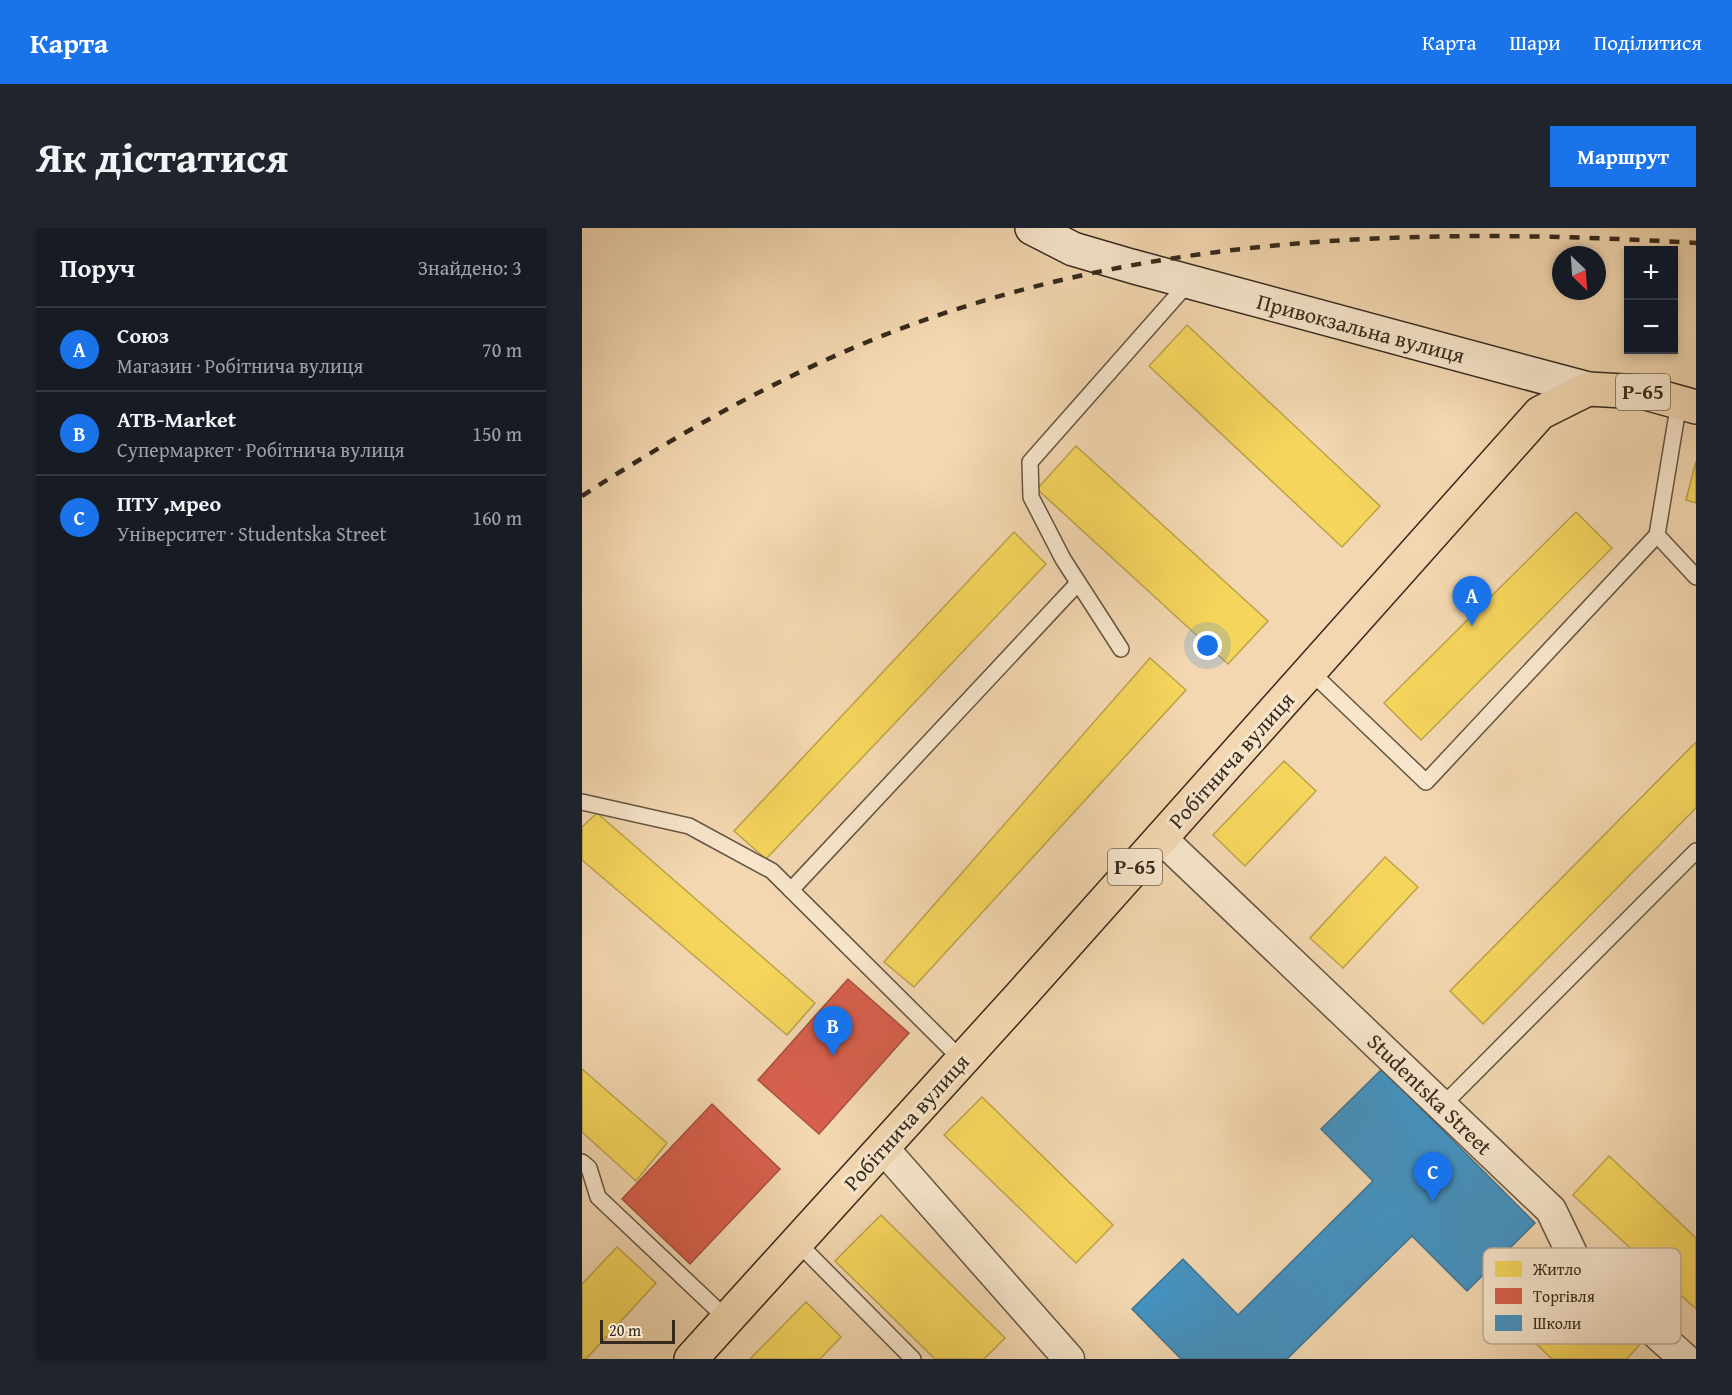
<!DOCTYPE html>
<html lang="uk">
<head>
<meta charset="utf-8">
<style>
  :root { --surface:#171b24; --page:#20242c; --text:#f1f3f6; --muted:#9ea1a6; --line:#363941; --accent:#1a73e8 }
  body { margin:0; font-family:"Gentium Book Plus",serif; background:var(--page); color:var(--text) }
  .controls { position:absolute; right:18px; top:18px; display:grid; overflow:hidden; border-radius:0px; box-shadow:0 3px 9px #0003 }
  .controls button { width:54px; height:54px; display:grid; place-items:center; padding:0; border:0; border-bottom:2px solid var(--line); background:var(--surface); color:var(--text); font:30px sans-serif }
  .compass { position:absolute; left:970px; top:18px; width:54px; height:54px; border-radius:50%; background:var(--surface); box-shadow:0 3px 9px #0003; rotate:155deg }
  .scale { position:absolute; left:18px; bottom:15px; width:75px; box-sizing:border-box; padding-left:6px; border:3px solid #362a1c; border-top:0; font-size:16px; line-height:21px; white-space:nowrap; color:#362a1c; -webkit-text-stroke:4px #f7e5cc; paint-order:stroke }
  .you { position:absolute; left:626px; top:418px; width:21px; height:21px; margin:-15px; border:4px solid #fff; border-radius:50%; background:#1a73e8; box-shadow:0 0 0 9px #1a73e833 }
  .badge { display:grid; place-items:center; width:39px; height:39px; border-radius:50%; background:var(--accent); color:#fff; font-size:20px; font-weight:700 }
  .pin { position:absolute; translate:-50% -50px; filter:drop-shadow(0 2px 3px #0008) }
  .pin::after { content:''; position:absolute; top:32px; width:21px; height:18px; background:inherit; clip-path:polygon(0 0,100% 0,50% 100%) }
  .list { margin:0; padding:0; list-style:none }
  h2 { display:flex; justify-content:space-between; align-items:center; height:78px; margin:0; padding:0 24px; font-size:26px }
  h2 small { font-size:20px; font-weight:400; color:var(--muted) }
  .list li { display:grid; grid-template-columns:39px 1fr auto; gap:18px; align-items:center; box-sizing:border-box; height:84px; padding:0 24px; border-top:2px solid var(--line) }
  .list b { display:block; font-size:22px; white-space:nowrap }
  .list p { margin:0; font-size:20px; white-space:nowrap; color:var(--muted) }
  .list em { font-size:20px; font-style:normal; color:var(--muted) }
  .map { position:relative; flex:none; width:1114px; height:1131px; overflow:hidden; border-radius:0px }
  header { display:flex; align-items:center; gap:36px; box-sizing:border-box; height:84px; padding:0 30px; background:var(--accent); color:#fff }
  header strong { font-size:28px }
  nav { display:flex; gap:33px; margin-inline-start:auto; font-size:21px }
  .intro { display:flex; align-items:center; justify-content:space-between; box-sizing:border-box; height:144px; padding:0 36px }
  h1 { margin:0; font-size:42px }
  .button { padding:15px 27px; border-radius:0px; background:var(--accent); color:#fff; font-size:21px; font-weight:700 }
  main { display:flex; gap:36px; padding:0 36px }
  aside { flex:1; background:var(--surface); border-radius:0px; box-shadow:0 3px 9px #0003 }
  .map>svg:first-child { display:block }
</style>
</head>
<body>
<header>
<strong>Карта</strong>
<nav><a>Карта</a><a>Шари</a><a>Поділитися</a></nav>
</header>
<div class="intro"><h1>Як дістатися</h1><a class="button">Маршрут</a></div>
<main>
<aside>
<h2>Поруч<small>Знайдено: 3</small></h2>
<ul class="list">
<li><span class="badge">A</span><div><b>Союз</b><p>Магазин · Робітнича вулиця</p></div><em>70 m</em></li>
<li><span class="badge">B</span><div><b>ATB-Market</b><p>Супермаркет · Робітнича вулиця</p></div><em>150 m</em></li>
<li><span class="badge">C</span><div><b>ПТУ ,мрео</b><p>Університет · Studentska Street</p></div><em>160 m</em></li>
</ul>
</aside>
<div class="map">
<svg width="1114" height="1131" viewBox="0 0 1114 1131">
  <rect width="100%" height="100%" fill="#f2d7b0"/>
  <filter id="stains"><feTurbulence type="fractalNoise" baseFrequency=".00333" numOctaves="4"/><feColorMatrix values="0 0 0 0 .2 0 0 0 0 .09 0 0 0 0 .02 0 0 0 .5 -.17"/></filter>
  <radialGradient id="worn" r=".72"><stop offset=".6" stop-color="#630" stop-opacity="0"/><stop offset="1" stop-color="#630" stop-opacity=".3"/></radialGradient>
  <g fill="#f6d55c" stroke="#bca249" stroke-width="1.5">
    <polygon points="605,97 798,278 760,319 567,138"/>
    <polygon points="494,218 686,393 646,436 455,261"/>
    <polygon points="1114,233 1114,275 1104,272"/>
    <polygon points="994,284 1030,320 839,512 802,475"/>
    <polygon points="432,304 464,336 184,631 152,603"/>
    <polygon points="568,430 604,462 332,759 302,734"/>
    <polygon points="1114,514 1114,580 901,796 868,763"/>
    <polygon points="702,533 734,563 663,638 631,607"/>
    <polygon points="15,585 233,775 205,807 0,632 0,599"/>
    <polygon points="803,629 836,659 761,740 728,710"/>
    <polygon points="0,841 85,915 54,953 0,904"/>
    <polygon points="400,869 531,997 494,1035 362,907"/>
    <polygon points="1027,928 1114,1010 1114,1081 991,967"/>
    <polygon points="299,987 423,1110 402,1131 353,1131 253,1033"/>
    <polygon points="35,1019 74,1055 4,1131 0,1131 0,1056"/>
    <polygon points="977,1039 1058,1116 1045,1131 970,1131 927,1090"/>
    <polygon points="224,1074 259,1109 238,1131 168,1131"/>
  </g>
  <g fill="#d6604d" stroke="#a6503e" stroke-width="1.5">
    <polygon points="266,751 327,805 237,906 176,852"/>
    <polygon points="130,876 198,941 108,1036 40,971"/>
  </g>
  <polygon fill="#4393c3" stroke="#3f7491" stroke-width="1.5" points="800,841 953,995 885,1063 830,1008 705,1131 599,1131 550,1081 601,1031 656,1087 791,953 739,901"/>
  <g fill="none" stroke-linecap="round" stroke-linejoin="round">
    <g stroke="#655541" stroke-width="18">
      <g id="service">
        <polyline points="1075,307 1114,349"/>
        <polyline points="539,421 481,331 449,269 448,234 607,54"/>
        <polyline points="728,443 844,554 1075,307 1097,174"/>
        <polyline points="0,574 107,598 190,643 380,832"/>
        <polyline points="209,662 496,355"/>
        <polyline points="860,878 1114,623"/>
        <polyline points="0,934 7,940 16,969 145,1091"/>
        <polyline points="215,1014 331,1131"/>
      </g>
    </g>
    <g stroke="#655541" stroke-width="33">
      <g id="minor">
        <polyline points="579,610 969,982 993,1032 1103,1131"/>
        <polyline points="301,920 487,1131"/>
      </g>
    </g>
    <g stroke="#362a1c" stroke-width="36">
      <polyline id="secondary" points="450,0 491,21 549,38 1006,161"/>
    </g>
    <g stroke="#362a1c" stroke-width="36">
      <polyline id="primary" points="109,1131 441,765 958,185 1006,161 1060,164 1114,179"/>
    </g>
    <use href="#service" stroke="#f7e5cc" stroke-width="15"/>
    <use href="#minor" stroke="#f7e5cc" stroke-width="30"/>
    <use href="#secondary" stroke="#f7e5cc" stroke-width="33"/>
    <use href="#primary" stroke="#f2d7b0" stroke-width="33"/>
    <path stroke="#362a1c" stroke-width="4.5" stroke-dasharray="10 10" stroke-linecap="butt" d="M 0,268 C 116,193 239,125 372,82 C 612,4 864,0 1114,15"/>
  </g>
  <g text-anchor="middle" stroke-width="6" stroke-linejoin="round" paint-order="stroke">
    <g fill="#f7e5cc" stroke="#706251" stroke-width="1.5">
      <rect x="1034" y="146" width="54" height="36" rx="4.5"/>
      <rect x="526" y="621" width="54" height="36" rx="4.5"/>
    </g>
    <g font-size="21" font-weight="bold" fill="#362a1c">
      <text x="1061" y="171">Р-65</text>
      <text x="553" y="646">Р-65</text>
    </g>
    <g font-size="22" fill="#362a1c" stroke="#f7e5cc">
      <text transform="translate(779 100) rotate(15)" y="8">Привокзальна вулиця</text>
      <text transform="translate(649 532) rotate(-48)" y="8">Робітнича вулиця</text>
      <text transform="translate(848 866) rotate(44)" y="8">Studentska Street</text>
      <text transform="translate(324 894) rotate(-48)" y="8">Робітнича вулиця</text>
    </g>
  </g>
  <rect x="901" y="1020" width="198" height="96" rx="9" fill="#f7e5cc" stroke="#bdad97" stroke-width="1.5"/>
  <rect x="913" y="1033" width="27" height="16" fill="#f6d55c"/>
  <rect x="913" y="1060" width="27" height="16" fill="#d6604d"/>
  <rect x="913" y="1087" width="27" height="16" fill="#4393c3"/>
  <g font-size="16" fill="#362a1c">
    <text x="951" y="1047">Житло</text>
    <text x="951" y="1074">Торгівля</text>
    <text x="951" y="1101">Школи</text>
  </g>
  <rect width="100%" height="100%" filter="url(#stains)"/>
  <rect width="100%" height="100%" fill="url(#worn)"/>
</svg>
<div class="controls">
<button>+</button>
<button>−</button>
</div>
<svg class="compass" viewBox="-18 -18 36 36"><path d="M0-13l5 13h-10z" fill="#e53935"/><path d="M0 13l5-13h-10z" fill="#9ea1a6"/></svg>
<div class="scale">20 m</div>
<div class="you"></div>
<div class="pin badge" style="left:890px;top:398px">A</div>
<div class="pin badge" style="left:251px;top:828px">B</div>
<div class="pin badge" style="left:851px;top:974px">C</div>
</div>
</main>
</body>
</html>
